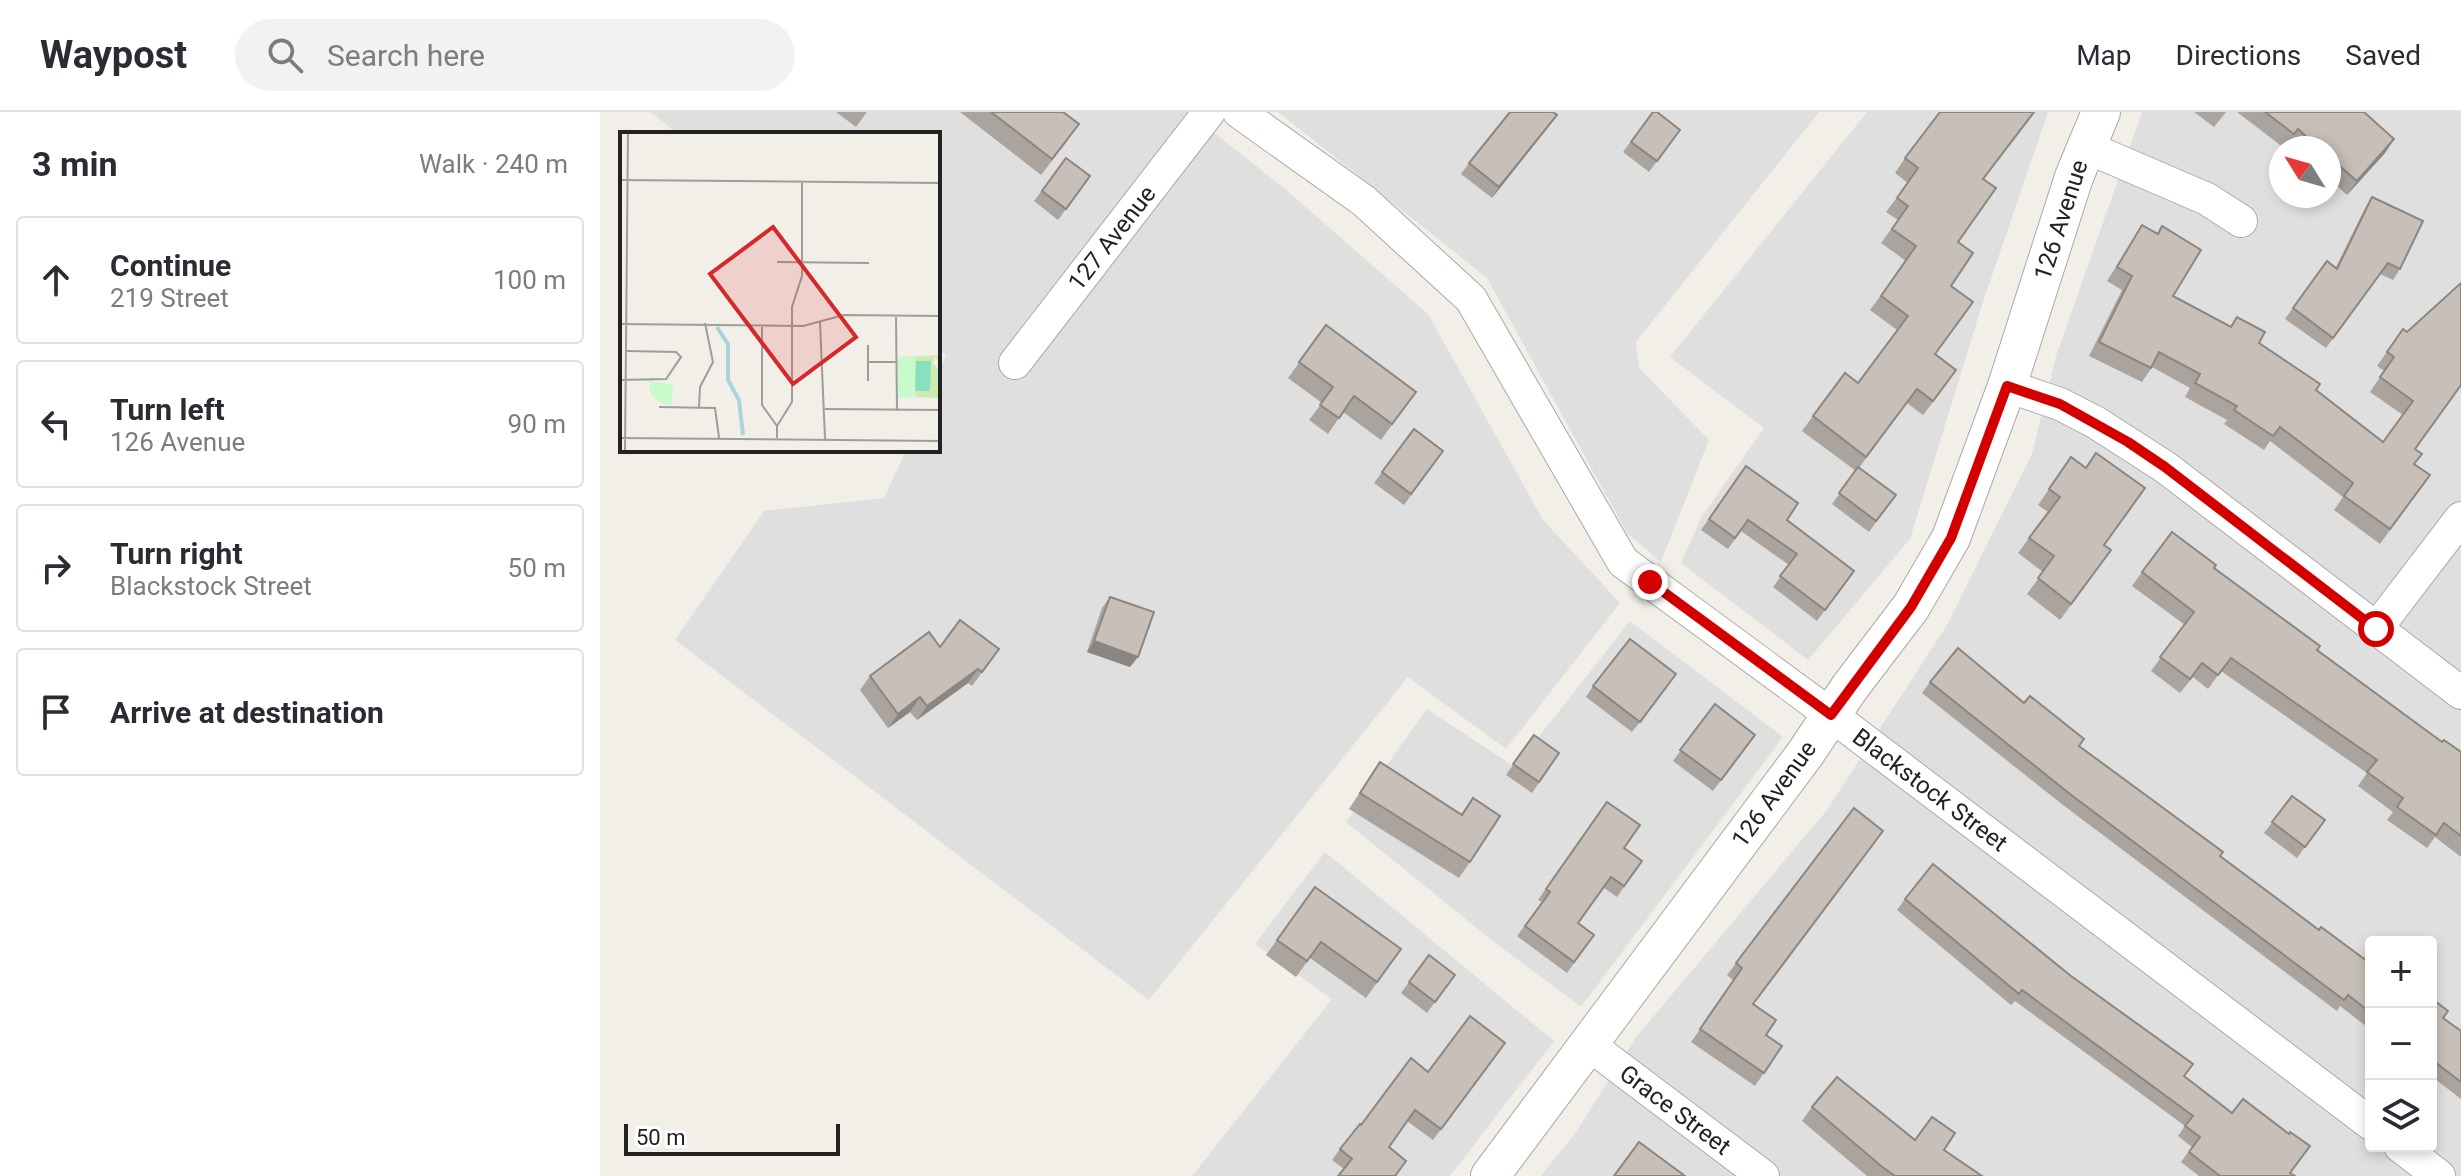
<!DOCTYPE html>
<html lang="en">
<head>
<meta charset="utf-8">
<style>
  :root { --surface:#fff; --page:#f2f2f3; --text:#2b2b33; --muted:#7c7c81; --line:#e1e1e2 }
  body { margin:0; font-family:Roboto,sans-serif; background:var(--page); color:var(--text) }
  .controls { position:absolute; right:24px; bottom:24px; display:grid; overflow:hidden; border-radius:8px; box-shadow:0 4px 12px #0003 }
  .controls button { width:72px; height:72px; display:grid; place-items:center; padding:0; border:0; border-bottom:2px solid var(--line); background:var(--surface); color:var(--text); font:40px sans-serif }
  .compass { position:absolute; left:1669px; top:24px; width:72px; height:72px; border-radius:50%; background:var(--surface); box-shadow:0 4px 12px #0003; rotate:307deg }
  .scale { position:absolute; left:24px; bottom:20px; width:216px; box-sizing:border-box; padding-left:8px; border:4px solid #222; border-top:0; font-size:22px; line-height:28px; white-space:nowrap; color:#222; -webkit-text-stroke:6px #fff; paint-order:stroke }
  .stop { position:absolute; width:24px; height:24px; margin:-18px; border:6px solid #d40000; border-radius:50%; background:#fff }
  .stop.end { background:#d40000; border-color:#fff; box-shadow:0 2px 8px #0008 }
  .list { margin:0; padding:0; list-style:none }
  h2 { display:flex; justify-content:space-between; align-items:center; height:104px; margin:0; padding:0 32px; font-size:34px }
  h2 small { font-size:26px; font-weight:400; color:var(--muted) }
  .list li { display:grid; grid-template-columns:52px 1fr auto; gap:24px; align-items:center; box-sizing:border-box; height:128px; margin:0 16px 16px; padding:0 16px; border:2px solid var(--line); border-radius:8px }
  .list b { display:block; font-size:30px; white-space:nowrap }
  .list p { margin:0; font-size:26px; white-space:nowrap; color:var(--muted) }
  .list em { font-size:26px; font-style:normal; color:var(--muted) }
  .icon { flex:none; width:44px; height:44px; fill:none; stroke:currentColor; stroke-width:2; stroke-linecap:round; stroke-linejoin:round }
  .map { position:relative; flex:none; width:1861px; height:1064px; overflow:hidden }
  header { display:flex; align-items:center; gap:48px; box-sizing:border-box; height:112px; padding:0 40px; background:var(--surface); border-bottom:2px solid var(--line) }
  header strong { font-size:38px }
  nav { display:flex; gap:44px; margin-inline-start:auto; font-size:28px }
  .search { width:560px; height:72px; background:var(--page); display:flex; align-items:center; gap:20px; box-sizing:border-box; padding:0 28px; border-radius:44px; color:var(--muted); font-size:30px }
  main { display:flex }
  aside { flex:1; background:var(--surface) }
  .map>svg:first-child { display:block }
</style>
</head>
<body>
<header>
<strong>Waypost</strong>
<div class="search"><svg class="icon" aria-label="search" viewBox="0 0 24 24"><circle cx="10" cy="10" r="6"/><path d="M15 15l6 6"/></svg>Search here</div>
<nav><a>Map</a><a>Directions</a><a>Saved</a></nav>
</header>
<main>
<aside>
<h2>3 min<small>Walk · 240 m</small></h2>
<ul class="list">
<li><svg class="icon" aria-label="ahead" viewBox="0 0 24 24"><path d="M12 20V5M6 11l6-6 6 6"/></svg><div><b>Continue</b><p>219 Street</p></div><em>100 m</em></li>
<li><svg class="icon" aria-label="left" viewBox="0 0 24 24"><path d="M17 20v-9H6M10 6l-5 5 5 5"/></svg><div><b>Turn left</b><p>126 Avenue</p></div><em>90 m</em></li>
<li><svg class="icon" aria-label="right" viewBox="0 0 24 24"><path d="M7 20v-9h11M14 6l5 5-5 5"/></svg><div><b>Turn right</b><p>Blackstock Street</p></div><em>50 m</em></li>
<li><svg class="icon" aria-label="arrive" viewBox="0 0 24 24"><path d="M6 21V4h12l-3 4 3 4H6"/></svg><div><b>Arrive at destination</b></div></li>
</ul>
</aside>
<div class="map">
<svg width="1861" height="1064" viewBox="0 0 1861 1064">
  <rect width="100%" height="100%" fill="#f2efe9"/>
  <g fill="#e0dfdf" fill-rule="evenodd">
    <polygon points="51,0 588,0 684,76 828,202 943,408 1020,491 906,637 808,565 549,888 75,528 164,399 284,386 306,338 338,338 338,263 346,243 338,236 338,22 78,22"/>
    <polygon points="678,0 1219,0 1036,230 1039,256 1109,328 1061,450 1027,421 887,166"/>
    <polygon points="1267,0 1448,0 1382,193 1310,427 1208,548 1081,451 1102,404 1164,316 1070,245"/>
    <path d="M 1542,0 L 1861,0 L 1861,1064 L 941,1064 L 976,1020 L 1037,924 L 1227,698 L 1347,513 L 1432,342 L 1456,244 ZM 1681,36 L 1729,36 L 1729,84 L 1681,84 ZM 1771,830 L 1831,830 L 1831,1034 L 1771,1034 Z"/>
    <polygon points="1030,509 1183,625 981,895 894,830 746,710 827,597 915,655"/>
    <polygon points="725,740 954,929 850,1064 592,1064 732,887 655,832"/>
  </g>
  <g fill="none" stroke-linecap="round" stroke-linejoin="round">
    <g stroke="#a9a9a9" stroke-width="34">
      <g id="minor">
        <polyline points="639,0 764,89 871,187 1023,450 1231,603 1771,1012"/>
        <polyline points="1486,35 1607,87 1641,109"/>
        <polyline points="415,251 609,0"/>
        <polyline points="1407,274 1460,292 1495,310 1565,355 1861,581"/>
        <polyline points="1776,517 1861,406"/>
        <polyline points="988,932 1163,1064"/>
        <polyline points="1800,1034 1839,1064"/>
      </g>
    </g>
    <g stroke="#a9a9a9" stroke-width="40">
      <polyline id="tertiary" points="890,1064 1205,642 1250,575 1311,495 1351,426 1407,274 1474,65 1501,0"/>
    </g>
    <use href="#minor" stroke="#fff" stroke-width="32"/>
    <use href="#tertiary" stroke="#fff" stroke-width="38"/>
  </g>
  <g fill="#aba49e">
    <polygon points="236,0 267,0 256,15"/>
    <polygon points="360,0 463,0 468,28 441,63"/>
    <polygon points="1053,0 1080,18 1049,60 1023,40"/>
    <polygon points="1434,0 1384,67 1358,130 1351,174 1335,242 1346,273 1323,303 1307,291 1259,356 1296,383 1269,420 1232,392 1256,359 1202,319 1213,304 1258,271 1297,218 1270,198 1306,149 1281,131 1298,108 1286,100 1308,71 1295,61 1305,46"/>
    <polygon points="1594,0 1626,0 1614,15"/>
    <polygon points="1637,0 1764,0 1794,27 1785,41 1747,83 1729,67 1729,36 1695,36 1688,30 1684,36"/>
    <polygon points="949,14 892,86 861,62 869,51"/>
    <polygon points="466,46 490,64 458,108 434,89"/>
    <polygon points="1772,85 1800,157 1793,168 1780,162 1726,236 1685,207 1727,149 1736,155 1765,96"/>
    <polygon points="1542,113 1557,122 1562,114 1573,184 1630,215 1637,205 1659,231 1716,278 1783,330 1803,303 1770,280 1784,259 1777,254 1803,217 1807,220 1861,171 1816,337 1815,352 1830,363 1780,432 1734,398 1743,385 1670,329 1664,338 1624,312 1627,308 1585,285 1590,276 1552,255 1542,270 1489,244 1522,178 1507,169"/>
    <polygon points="726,213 816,280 781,328 743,300 728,322 709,308 722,291 688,266"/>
    <polygon points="814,317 843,339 804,393 774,371"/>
    <polygon points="1471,345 1504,433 1500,454 1460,508 1427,482 1443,460 1418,441 1448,400 1438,393"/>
    <polygon points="1146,354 1187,408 1254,459 1217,509 1173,475 1189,453 1141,419 1128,437 1101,418"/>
    <polygon points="1614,456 1717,538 1766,575 1842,630 1861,640 1861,745 1835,725 1827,736 1787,708 1793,700 1758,674 1767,661 1621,559 1608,577 1593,565 1580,581 1551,559 1585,513 1532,474 1542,460"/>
    <polygon points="510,485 538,545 530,555 487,540 502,496"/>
    <polygon points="340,535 399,537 372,574 368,571 317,608 310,600 288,616 260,578 270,564"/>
    <polygon points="1330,570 1424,591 1620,744 1719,818 1771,852 1771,918 1740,894 1737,899 1463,693 1322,581"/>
    <polygon points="1069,573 1032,620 986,585 993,574"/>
    <polygon points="1115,592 1155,623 1113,679 1073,649"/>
    <polygon points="934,623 959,641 932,681 906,663"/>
    <polygon points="780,650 861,702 873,686 870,750 859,766 749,697"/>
    <polygon points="1692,684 1725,708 1697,746 1664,721"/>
    <polygon points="1007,690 1024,736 1042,749 1017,785 1004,776 978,811 994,823 967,861 917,824 942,790 938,788"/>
    <polygon points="1254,696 1154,892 1166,923 1182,934 1155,974 1091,930 1134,869 1127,863"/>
    <polygon points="715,775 801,837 766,886 710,846 696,865 666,843"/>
    <polygon points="1305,787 1584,964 1695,1064 1599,1064 1581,1050 1592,1035 1578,1024 1585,1014 1415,889 1411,893 1297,798"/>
    <polygon points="829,843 855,863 827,901 801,881"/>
    <polygon points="1831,886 1843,906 1861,919 1861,987 1831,964"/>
    <polygon points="905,931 833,1028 807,1009 744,1057 732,1048 740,1037 761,1013"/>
    <polygon points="1212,995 1344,1038 1382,1064 1267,1064 1202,1009"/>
  </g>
  <g fill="#8b8681">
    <polygon points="957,3 949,14 892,86 899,75"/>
    <polygon points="1794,27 1785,41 1747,83 1757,69"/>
    <polygon points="494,529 538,545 530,555 487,540"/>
    <polygon points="378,557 368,571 317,608 327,594"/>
    <polygon points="320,585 310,600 288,616 298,602"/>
  </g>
  <g fill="#c7bfb8" stroke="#8b8681" stroke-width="2">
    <polygon points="391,0 463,0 479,12 452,47"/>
    <polygon points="910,0 953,0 957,3 899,75 869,51"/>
    <polygon points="1053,0 1057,0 1080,18 1057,49 1031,30"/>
    <polygon points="1340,0 1434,0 1383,67 1396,76 1358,130 1373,141 1351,174 1373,190 1335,242 1356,258 1333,289 1317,277 1266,345 1213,304 1245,261 1258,271 1308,204 1281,184 1316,134 1292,117 1308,94 1297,86 1318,56 1305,46"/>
    <polygon points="1665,0 1764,0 1794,27 1757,69 1729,45 1729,36 1719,36 1698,17 1694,22"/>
    <polygon points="466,46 490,64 466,97 442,79"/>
    <polygon points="1772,85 1823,109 1800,157 1788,151 1733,226 1693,196 1727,149 1737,157"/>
    <polygon points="1542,113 1558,122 1562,114 1601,138 1573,184 1631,215 1637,205 1665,220 1659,231 1720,272 1716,278 1783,330 1813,289 1780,265 1794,245 1787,240 1803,217 1807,220 1861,171 1861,273 1815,337 1822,342 1814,352 1830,363 1790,417 1744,384 1753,371 1680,315 1673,324 1634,298 1637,294 1595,271 1600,262 1559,240 1551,256 1499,230 1532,164 1517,155"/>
    <polygon points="726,213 816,280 792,312 754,284 739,306 720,293 733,275 699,250"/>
    <polygon points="814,317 843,339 811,382 782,360"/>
    <polygon points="1496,341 1545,376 1504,433 1511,438 1471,492 1438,466 1454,444 1429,426 1460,385 1449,377 1471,345 1486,356"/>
    <polygon points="1146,354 1198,391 1187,408 1254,459 1225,498 1180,464 1197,442 1148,408 1135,426 1109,407"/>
    <polygon points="1258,355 1296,383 1276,409 1239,381"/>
    <polygon points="1572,420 1616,453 1614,456 1720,534 1717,538 1842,630 1844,628 1861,640 1861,724 1844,711 1836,723 1797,695 1803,686 1767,660 1777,648 1631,546 1618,563 1602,551 1590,567 1560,545 1594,500 1542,460"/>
    <polygon points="510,485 554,500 538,545 494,529"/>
    <polygon points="360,508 399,537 382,560 378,557 327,594 320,585 298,602 270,564 329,520 340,535"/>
    <polygon points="1030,527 1076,562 1040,610 993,574"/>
    <polygon points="1358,536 1424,591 1430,584 1484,627 1479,634 1623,740 1620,744 1719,818 1721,815 1771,852 1771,901 1748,883 1744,888 1470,682 1330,570"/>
    <polygon points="1115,592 1155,623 1121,668 1080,638"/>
    <polygon points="934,623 959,641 939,670 913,652"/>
    <polygon points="780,650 862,703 873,686 900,704 870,750 760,681"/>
    <polygon points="1692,684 1725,708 1705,735 1672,710"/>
    <polygon points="1007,690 1040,713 1024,736 1042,749 1024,774 1011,765 978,811 994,823 974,850 925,814 950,780 946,777"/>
    <polygon points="1254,696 1283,719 1153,892 1176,908 1166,923 1182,934 1164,961 1100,917 1142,856 1136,851"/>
    <polygon points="1333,752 1471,864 1593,952 1584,964 1632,1001 1643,987 1689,1022 1690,1020 1710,1034 1690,1061 1695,1064 1620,1064 1589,1040 1600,1025 1585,1014 1593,1004 1422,878 1419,882 1305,787"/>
    <polygon points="715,775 801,837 777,870 721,830 707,849 677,828"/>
    <polygon points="829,843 855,863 835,890 809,870"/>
    <polygon points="1831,886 1848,899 1843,906 1861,919 1861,970 1831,947"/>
    <polygon points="870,904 905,931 841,1017 815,998 789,1035 806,1049 795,1064 738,1064 752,1047 740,1037 760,1012 761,1013 811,946 828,960"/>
    <polygon points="1237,965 1315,1028 1332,1005 1355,1021 1344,1038 1382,1064 1295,1064 1281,1054 1212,995"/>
    <polygon points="1039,1030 1085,1064 1014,1064"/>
  </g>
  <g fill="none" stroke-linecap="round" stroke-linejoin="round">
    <polyline stroke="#d40000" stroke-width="10" points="1050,470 1231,603 1311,495 1351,426 1407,274 1460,292 1528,330 1565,355 1776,517"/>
  </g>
  <g text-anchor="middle" stroke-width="6" stroke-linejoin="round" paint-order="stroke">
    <g font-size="24" fill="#222" stroke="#fff">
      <text transform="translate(1461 108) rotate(-72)" y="8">126 Avenue</text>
      <text transform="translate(512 126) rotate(-52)" y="8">127 Avenue</text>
      <text transform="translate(1330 678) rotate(37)" y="8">Blackstock Street</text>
      <text transform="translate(1174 682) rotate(-54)" y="8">126 Avenue</text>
      <text transform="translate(1075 998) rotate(37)" y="8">Grace Street</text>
    </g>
  </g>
  <g transform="translate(20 20)">
    <rect width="320" height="320" fill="#f2efe9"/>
    <path d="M 320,223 L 320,229 L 314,225 L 313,231 L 320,240 L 320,266 L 289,265 L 289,225 Z" fill="#cdebb0"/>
    <path d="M 295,224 L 296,265 L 278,266 L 278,225 ZM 30,249 L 53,253 L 52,272 L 42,272 L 30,261 Z" fill="#c8facc"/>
    <path d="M 296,229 L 311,229 L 310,259 L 295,259 Z" fill="#88e0be"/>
    <path fill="none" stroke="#aad3df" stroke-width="4" d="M 97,195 L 108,212 L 108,248 L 119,268 L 123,303"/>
    <path fill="none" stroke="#9f9d99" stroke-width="2" d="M 0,48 L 320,51M 157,130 L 249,131M 276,185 L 277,279M 200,190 L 205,307M 0,192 L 183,194 L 224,183 L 320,184M 142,195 L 142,273 L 157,294 L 157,306M 248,230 L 277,230M 0,248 L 46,247 L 61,225 L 56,220 L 7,219M 248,249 L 248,213M 39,275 L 95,276 L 99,306M 79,275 L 80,255 L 93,230 L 85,191M 205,277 L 320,278M 157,294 L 172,270 L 172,175 L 182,144 L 182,51M 0,306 L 320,309M 5,320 L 8,0"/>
    <path fill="#d62828" fill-opacity="0.15" stroke="#d62828" stroke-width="4" d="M 153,95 L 236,205 L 173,252 L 90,142 Z"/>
    <rect width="320" height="320" fill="none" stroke="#222" stroke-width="4"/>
  </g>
</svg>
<div class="controls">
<button>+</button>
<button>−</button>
<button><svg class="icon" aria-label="layers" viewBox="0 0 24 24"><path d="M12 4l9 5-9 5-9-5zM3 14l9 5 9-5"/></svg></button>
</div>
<svg class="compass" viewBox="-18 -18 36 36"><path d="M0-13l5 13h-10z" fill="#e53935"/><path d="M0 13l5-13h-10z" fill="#7c7c81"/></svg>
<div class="scale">50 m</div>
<div class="stop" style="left:1776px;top:517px"></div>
<div class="stop end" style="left:1050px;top:470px"></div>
</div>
</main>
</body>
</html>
